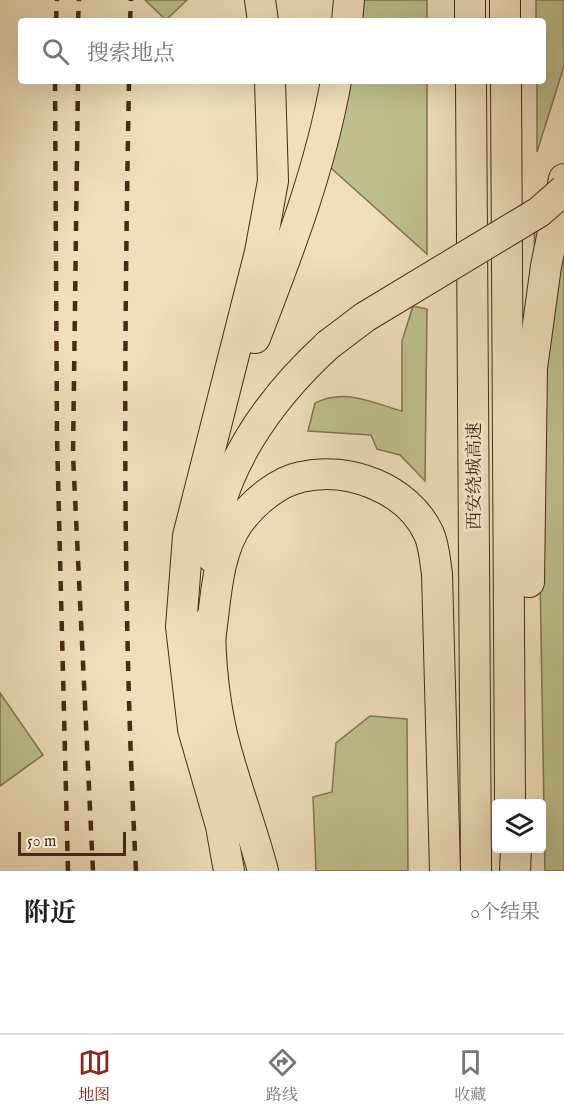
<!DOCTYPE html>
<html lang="zh">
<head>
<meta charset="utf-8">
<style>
  :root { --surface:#fff; --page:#f6f6f6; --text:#202124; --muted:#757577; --line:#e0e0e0; --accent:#8f2418 }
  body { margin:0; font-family:"IM FELL English","Noto Serif SC",serif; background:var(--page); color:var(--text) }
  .controls { position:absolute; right:18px; bottom:18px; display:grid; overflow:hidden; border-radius:6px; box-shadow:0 6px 24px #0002 }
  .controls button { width:54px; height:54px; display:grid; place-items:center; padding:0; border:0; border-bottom:2px solid var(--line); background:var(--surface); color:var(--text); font:30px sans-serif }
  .scale { position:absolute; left:18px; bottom:15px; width:108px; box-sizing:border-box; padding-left:6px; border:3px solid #4a2918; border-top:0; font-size:16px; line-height:21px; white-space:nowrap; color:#4a2918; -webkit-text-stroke:4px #f4ead2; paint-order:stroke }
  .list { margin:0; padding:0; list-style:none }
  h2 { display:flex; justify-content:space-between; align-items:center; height:78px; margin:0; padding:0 24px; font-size:26px }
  h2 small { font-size:20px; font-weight:400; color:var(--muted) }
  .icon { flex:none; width:33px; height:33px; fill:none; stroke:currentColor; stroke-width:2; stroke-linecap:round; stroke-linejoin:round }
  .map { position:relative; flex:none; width:564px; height:871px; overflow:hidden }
  .search { position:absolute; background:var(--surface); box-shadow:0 6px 24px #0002; left:18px; right:18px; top:18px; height:66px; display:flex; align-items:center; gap:15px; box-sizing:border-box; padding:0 21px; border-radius:6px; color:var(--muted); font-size:22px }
  .sheet { height:162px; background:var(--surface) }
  nav { display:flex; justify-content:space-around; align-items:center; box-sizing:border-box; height:84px; border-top:2px solid var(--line); background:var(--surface); font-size:16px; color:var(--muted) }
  nav a { display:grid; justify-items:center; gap:3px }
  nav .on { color:var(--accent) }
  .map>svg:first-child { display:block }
</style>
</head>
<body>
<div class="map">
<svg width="564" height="871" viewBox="0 0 564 871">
  <rect width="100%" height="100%" fill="#eedeba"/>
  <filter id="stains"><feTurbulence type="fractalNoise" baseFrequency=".00333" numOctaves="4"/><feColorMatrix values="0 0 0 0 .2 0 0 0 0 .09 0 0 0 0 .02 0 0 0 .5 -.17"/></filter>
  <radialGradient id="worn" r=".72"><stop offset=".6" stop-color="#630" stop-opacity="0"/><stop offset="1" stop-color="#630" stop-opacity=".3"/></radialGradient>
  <g fill="#bdc08c" stroke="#847452" stroke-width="1.5">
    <polygon points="145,0 187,0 166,20"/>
    <polygon points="353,0 427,0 427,21 351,21"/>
    <polygon points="536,0 564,0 564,66 537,152 537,81 543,81 543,21 536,21"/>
    <polygon points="345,81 427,81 427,254 322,160"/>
    <polygon points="564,188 564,871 545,871 534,215"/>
    <path d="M 413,306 L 427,309 L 425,481 L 400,455 L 377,449 L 371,435 L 308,431 L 315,403 C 347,388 372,403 402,411 L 402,341 Z"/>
    <polygon points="0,693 43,755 0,786"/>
    <polygon points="370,716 407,719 408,871 316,871 313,797 332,792 336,743"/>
  </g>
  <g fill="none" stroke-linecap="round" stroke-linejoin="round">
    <g stroke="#4a2918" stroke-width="32">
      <g id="motorway">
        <polyline points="260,0 263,21"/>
        <polyline points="470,0 470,21"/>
        <polyline points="505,0 505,21"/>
        <polyline points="347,21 349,0"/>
        <polyline points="471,81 476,871"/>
        <polyline points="506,81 510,804"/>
        <path d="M 255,338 C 288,253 320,170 336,81"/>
        <path d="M 212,557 C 213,475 270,398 328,345"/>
        <polyline points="529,582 532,368 546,266 564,179"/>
        <path d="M 210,620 C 210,656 214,699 222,734 C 233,780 251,825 263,871"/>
        <path d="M 210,640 C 216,602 216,554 239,522 C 253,503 277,482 301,477 C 348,466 408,488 429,534 C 434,545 435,561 437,574 L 445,871"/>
        <polyline points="229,871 221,826 193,729 181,627 188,536 260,252 273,181 270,81"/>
        <polyline points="515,871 516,848"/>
      </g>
    </g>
    <use href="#motorway" stroke="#eedeba" stroke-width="30"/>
    <g stroke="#4a2918" stroke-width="4.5" stroke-dasharray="10 10" stroke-linecap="butt">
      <polyline points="56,21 57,0"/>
      <polyline points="78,21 79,0"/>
      <polyline points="130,21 131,0"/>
      <polyline points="55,81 57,438 68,871"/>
      <polyline points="78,81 73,455 93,871"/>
      <path d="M 129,81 C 124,344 122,608 136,871"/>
    </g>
    <g stroke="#4a2918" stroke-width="32" stroke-linecap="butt">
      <polyline id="motorway-bridge" points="328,345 365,317 539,212 564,190"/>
    </g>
    <use href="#motorway-bridge" stroke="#eedeba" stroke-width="30"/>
  </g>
  <g text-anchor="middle" stroke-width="6" stroke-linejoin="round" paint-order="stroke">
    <g font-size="18" fill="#4a2918" stroke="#f4ead2">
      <text transform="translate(474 476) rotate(-90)" y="6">西安绕城高速</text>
    </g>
  </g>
  <rect width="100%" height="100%" filter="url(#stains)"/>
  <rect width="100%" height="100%" fill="url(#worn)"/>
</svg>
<div class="controls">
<button><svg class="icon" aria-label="layers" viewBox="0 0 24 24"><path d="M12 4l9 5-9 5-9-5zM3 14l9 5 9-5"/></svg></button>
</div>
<div class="scale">50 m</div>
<div class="search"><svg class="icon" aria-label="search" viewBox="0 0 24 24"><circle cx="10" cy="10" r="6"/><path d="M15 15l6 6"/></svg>搜索地点</div>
</div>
<section class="sheet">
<h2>附近<small>0个结果</small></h2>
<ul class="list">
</ul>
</section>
<nav>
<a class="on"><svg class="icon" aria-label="map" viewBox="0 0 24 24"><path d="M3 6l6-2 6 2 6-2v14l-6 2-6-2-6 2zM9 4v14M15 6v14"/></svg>地图</a>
<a><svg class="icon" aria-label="directions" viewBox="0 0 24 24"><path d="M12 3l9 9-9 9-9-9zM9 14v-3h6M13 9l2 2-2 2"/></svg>路线</a>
<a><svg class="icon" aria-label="saved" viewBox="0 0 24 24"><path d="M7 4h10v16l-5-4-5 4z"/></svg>收藏</a>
</nav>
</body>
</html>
